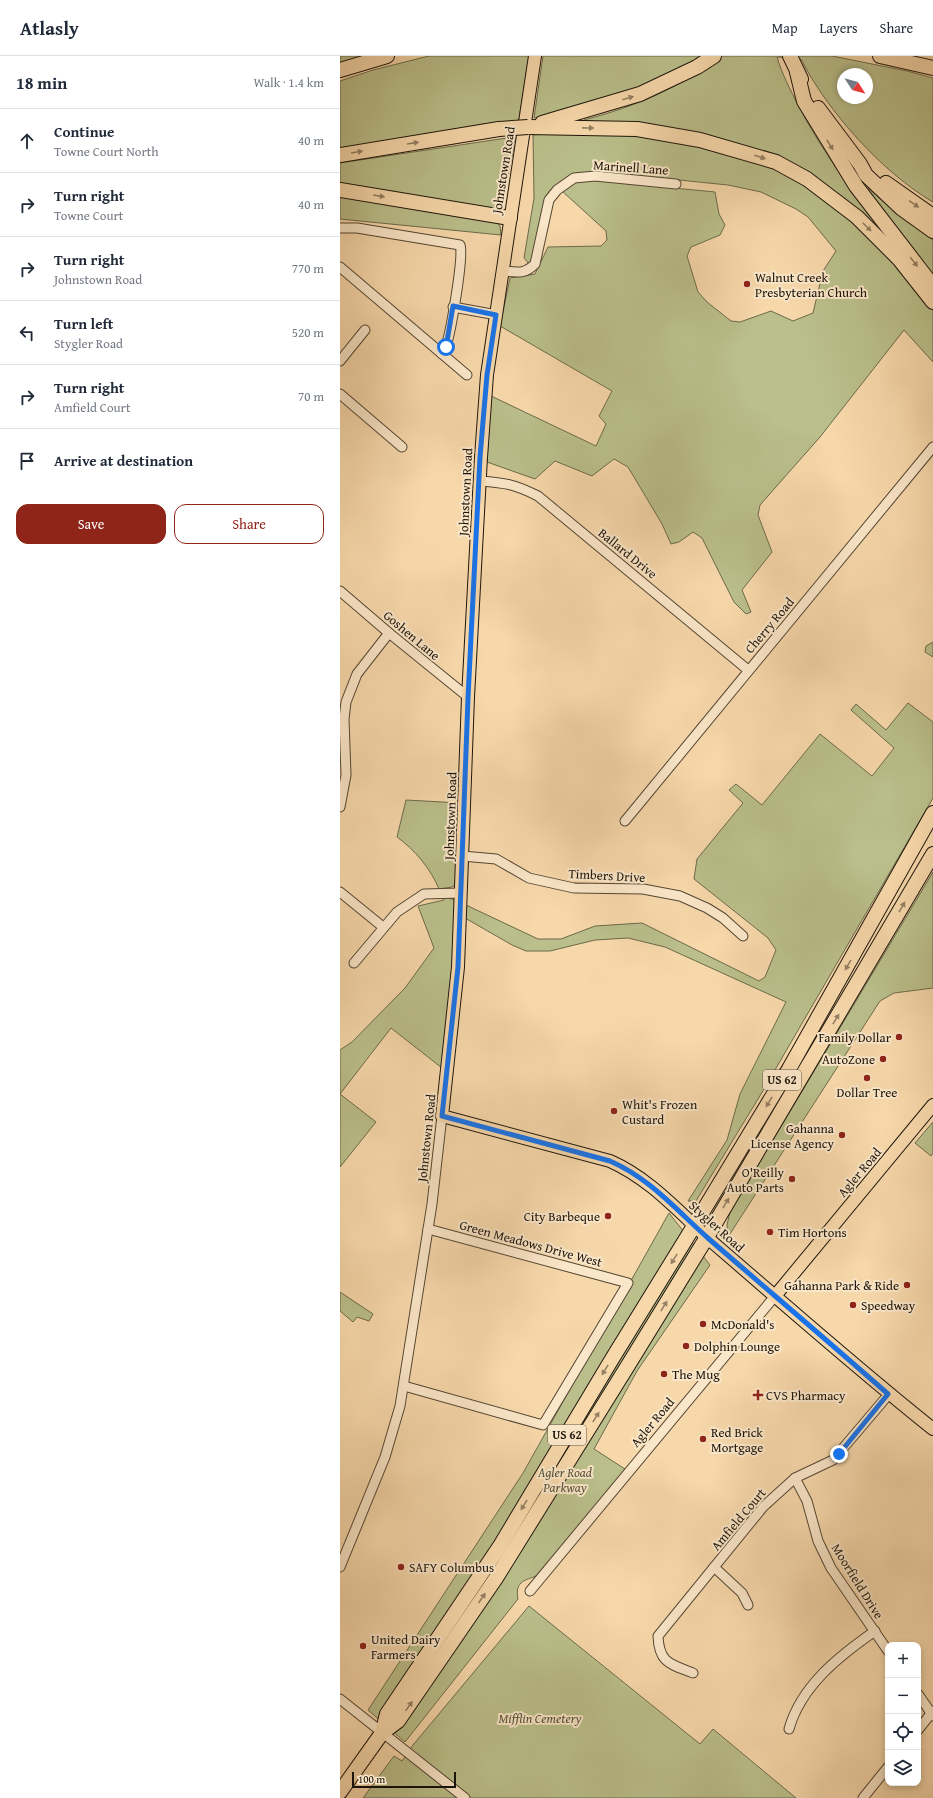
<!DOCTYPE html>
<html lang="en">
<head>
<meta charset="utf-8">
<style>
  :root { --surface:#fff; --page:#f2f2f3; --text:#1f2937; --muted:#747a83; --line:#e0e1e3; --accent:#8f2418 }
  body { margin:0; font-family:"Gentium Book Plus",serif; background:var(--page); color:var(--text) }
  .controls { position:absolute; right:12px; bottom:12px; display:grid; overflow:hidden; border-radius:8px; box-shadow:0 2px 6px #0003 }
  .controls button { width:36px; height:36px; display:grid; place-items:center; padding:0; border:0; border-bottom:1px solid var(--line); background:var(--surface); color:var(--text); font:20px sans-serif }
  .compass { position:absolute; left:497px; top:12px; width:36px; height:36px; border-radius:50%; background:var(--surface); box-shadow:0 2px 6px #0003; rotate:126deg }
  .scale { position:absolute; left:12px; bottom:10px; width:104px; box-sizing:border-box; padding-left:4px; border:2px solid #1d150b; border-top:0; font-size:11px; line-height:14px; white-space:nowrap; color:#1d150b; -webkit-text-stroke:3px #fae6c8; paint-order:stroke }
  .stop { position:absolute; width:12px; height:12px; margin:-9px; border:3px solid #1a73e8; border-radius:50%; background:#fff }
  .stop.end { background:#1a73e8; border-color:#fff; box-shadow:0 1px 4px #0008 }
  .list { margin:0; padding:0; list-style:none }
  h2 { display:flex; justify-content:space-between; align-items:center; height:52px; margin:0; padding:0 16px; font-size:17px }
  h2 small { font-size:13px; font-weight:400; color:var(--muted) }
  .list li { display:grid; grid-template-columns:26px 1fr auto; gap:12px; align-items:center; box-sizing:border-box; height:64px; padding:0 16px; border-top:1px solid var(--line) }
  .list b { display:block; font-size:15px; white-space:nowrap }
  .list p { margin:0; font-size:13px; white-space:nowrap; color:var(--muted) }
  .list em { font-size:13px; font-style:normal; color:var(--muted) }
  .actions { display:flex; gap:8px; padding:12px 16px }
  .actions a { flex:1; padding:9px 0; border:1px solid var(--accent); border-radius:12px; text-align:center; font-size:14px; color:var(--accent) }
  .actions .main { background:var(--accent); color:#fff }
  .icon { flex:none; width:22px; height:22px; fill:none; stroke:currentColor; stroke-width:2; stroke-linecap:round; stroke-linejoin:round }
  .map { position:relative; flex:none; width:593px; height:1742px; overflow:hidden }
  header { display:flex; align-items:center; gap:24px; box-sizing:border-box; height:56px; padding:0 20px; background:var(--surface); border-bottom:1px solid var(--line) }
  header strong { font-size:19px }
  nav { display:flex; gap:22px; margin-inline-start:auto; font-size:14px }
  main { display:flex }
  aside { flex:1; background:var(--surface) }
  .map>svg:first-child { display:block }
</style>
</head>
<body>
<header>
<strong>Atlasly</strong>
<nav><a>Map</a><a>Layers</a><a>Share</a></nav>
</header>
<main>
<aside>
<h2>18 min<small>Walk · 1.4 km</small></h2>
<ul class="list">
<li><svg class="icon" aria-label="ahead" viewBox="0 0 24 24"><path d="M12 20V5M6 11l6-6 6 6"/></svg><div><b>Continue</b><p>Towne Court North</p></div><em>40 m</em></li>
<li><svg class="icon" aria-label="right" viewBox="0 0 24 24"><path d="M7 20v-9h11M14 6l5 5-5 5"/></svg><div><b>Turn right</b><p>Towne Court</p></div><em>40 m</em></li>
<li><svg class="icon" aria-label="right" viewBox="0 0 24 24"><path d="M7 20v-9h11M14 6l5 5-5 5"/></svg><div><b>Turn right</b><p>Johnstown Road</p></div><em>770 m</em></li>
<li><svg class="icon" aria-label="left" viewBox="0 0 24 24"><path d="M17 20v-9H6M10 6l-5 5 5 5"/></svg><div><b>Turn left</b><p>Stygler Road</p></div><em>520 m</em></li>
<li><svg class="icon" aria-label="right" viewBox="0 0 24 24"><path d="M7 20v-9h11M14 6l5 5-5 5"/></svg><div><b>Turn right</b><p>Amfield Court</p></div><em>70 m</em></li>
<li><svg class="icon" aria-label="arrive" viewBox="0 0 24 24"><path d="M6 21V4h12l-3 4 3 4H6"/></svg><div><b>Arrive at destination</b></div></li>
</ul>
<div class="actions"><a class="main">Save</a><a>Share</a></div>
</aside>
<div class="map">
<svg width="593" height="1742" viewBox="0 0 593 1742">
  <rect width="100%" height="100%" fill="#f7d8ab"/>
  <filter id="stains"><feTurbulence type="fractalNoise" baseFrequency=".005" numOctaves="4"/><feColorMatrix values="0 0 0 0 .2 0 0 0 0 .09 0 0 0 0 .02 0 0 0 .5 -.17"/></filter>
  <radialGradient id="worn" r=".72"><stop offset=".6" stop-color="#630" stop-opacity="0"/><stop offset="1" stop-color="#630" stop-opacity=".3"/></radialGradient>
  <g fill="#babf8b" stroke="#6c6a4b" fill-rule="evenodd">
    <polygon points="0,0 23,0 0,7"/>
    <polygon points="89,0 189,0 176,81 162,149 155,154 0,131 0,107 173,81 175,66 0,95 0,25 33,14"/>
    <path d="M 203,0 L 360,0 C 312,33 251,53 194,62 Z"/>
    <path d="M 381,0 L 492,0 L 567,15 L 593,22 L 593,146 C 543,117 487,55 461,3 L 437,1 C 442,18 450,33 458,49 C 480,91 507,128 535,166 L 532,169 L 442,107 L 245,67 L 244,64 C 296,50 338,33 381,0 ZM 503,18 L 527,18 L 527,42 L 503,42 Z"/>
    <polygon points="233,76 283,77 374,92 441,115 477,134 522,170 593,254 593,306 564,274 480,381 420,449 418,459 432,496 402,534 411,556 406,558 394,546 362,482 353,476 339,486 331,488 322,468 288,411 274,403 252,420 215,405 195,423 147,406 151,340 256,390 266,368 259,360 272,335 160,270 170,222 195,218 208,191 261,190 267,184 266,175 222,135 238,125 250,124 375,136 379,158 385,169 380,179 351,191 347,200 358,236 367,246 391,265 400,266 431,255 453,265 473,257 483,215 496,195 468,161 456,153 421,136 388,129 260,116 236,118 221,125 208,137 204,147 193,202 189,208 184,202 194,142 193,79"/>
    <polygon points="528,132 559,159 593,184 593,221 526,134"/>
    <polygon points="0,139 156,165 160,170 161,179 0,163"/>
    <polygon points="593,586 593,601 585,596 586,590"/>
    <polygon points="568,647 593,666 593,742 421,1038 356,1145 348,1145 387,1084 400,1038 446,946 325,891 288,882 255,884 210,895 186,895 172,889 125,862 126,849 198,883 221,883 255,870 302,867 419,925 425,921 436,894 428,882 354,823 357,803 403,747 389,734 396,728 422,749 480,678 532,720 554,692 511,654 516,648 546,674"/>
    <path d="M 66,744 L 121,747 L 116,828 L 112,831 L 99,833 C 91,813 74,793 57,781 Z"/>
    <polygon points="593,816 593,932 554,937 540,945 388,1181 387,1169 390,1156"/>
    <polygon points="102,840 115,844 115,897 102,1012 51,972 0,1038 36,1066 0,1111 0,994 12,986 65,932 94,892 78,850 104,844"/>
    <polygon points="593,1066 593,1097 591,1100 575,1087"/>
    <path d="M 329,1157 L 370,1209 L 297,1315 L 254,1393 L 285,1413 L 281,1419 L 196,1520 C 183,1525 175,1526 178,1543 L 65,1686 L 28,1654 L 183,1417 Z"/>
    <polygon points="0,1236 33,1258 29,1265 17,1261 13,1266 0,1255"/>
    <polygon points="189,1550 360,1688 373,1673 456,1742 23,1742 54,1700 62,1705 73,1689"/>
  </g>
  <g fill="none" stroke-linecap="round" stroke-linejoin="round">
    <g stroke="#544633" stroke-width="11">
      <g id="minor">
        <path d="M 0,172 L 17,172 L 120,189 C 124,200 111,275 106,290 C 105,293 104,295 102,298"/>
        <polyline points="0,211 127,319"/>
        <path d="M 162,215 C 177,216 184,219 195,208 L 209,144 L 217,134 L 234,122 L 255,120 L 336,128"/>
        <polyline points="113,251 157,259"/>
        <polyline points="0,305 25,274"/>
        <polyline points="0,338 62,391"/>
        <path d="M 140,425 C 166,427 174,428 198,440 L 408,614"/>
        <polyline points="0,535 49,577 128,641"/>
        <polyline points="0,751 6,719 4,663 6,646 17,618 49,577"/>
        <polyline points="285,765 593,391"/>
        <polyline points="122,800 156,803 189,822 234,832 303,833 340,840 367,852 383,862 403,880"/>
        <polyline points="0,836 43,871"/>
        <polyline points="14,907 57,856 84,838 121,837"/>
        <polyline points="64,1330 203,1369 288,1227 88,1173"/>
        <polyline points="455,1422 467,1445 478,1485 491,1512 548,1595"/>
        <polyline points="0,1511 45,1401 60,1350 92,1148 102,1060"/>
        <polyline points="374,1511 402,1537 408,1549"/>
        <polyline points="190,1535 435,1240"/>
        <path d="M 353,1617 C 330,1608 319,1607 318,1580 L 423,1451 L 455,1422 L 493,1404 L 549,1338"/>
        <polyline points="578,1638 593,1660"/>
        <polyline points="0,1643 125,1742"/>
        <path d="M 449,1673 C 461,1630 499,1600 535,1575"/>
        <polyline points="578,1674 593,1655"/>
        <polyline points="523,1742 548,1711"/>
      </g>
    </g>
    <g stroke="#1d150b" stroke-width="14">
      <g id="major">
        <path d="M 195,0 L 147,319 L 141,401 L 128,641 L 118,911 L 102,1060 L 270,1105 C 313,1124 343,1161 378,1191 C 449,1252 520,1315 593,1373"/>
        <polyline points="435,1240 593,1049"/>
      </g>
    </g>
    <g stroke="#1d150b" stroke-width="16">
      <g id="highway">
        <polyline points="450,0 461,23"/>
        <polyline points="540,0 593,12"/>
        <polyline points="0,14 47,0"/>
        <polyline points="457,16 464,45 516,130 593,230"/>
        <polyline points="478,52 520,108 526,119 561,152 593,175"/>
        <polyline points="202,67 300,38 357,11 374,0"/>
        <polyline points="188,71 297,73 360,84 436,106 467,123 517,161 559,203 593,246"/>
        <polyline points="0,99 159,73"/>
        <polyline points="546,127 593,160"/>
        <polyline points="0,134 170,162"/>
        <polyline points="42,1677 47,1658 160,1490 272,1303 354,1170 449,1013 593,757"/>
        <polyline points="0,1736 42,1677 58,1665 156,1522 287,1311 367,1181 593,798"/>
      </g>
    </g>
    <use href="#minor" stroke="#fae6c8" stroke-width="9"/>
    <use href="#major" stroke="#f7d8ab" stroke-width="12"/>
    <use href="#highway" stroke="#f7d8ab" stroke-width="14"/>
    <g stroke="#1d150b" stroke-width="16" stroke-linecap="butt">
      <polyline id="highway-bridge" points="159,73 188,71"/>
    </g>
    <use href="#highway-bridge" stroke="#f7d8ab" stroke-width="14"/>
  </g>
  <defs><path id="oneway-solid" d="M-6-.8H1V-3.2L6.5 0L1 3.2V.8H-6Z"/></defs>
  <g fill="#958063">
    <use href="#oneway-solid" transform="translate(288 42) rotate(-16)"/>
    <use href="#oneway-solid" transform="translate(248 72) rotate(1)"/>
    <use href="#oneway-solid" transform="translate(73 87) rotate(-9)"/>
    <use href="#oneway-solid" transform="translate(490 89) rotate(58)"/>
    <use href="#oneway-solid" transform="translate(17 96) rotate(-10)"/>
    <use href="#oneway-solid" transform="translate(420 101) rotate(17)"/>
    <use href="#oneway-solid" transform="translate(39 140) rotate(9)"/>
    <use href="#oneway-solid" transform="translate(574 148) rotate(34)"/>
    <use href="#oneway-solid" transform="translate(527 171) rotate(45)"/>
    <use href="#oneway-solid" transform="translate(574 206) rotate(52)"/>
    <use href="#oneway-solid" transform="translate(562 851) rotate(-60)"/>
    <use href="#oneway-solid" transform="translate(508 909) rotate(120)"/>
    <use href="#oneway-solid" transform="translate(496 963) rotate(-59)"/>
    <use href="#oneway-solid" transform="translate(429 1046) rotate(121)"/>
    <use href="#oneway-solid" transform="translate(386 1147) rotate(-59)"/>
    <use href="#oneway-solid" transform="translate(334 1203) rotate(122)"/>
    <use href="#oneway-solid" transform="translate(324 1250) rotate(-58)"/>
    <use href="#oneway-solid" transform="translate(265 1314) rotate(121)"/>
    <use href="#oneway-solid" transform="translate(256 1361) rotate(-58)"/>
    <use href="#oneway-solid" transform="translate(184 1449) rotate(121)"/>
    <use href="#oneway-solid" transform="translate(142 1542) rotate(-56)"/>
    <use href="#oneway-solid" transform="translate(69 1650) rotate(-55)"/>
  </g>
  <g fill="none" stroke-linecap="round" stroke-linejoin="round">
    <path stroke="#1a73e8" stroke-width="5" d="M 106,291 L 113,250 L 156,259 L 147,319 L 140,401 L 128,642 L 118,911 L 102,1060 L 270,1105 C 311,1123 336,1154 369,1183 C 429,1235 489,1286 548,1338 L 499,1398"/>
  </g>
  <g fill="#8f2418" stroke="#fae6c8" stroke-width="1.5">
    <circle cx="407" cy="228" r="4"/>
    <circle cx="559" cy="981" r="4"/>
    <circle cx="543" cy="1003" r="4"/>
    <circle cx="527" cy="1022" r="4"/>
    <circle cx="274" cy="1055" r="4"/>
    <circle cx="502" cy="1079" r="4"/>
    <circle cx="452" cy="1123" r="4"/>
    <circle cx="268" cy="1160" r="4"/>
    <circle cx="430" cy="1176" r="4"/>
    <circle cx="567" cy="1229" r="4"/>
    <circle cx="513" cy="1249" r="4"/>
    <circle cx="363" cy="1268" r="4"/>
    <circle cx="346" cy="1290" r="4"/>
    <circle cx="324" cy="1318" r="4"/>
    <path d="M416 1333h4v4h4v4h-4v4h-4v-4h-4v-4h4z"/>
    <circle cx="363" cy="1383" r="4"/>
    <circle cx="61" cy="1511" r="4"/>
    <circle cx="23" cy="1590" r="4"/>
  </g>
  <g text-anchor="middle" stroke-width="4" stroke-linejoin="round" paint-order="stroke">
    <g fill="#fae6c8" stroke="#5f5444" stroke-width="1">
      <rect x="423" y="1014" width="38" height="20" rx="3"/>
      <rect x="208" y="1369" width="38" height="20" rx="3"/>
    </g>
    <g font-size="12" font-weight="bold" fill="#1d150b">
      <text x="442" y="1028">US 62</text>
      <text x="227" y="1383">US 62</text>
    </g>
    <g font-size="13" fill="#1d150b" stroke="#fae6c8">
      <text transform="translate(291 111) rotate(4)" y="5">Marinell Lane</text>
      <text transform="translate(163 114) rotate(-81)" y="5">Johnstown Road</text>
      <text transform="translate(125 436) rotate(-87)" y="5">Johnstown Road</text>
      <text transform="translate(288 497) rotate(39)" y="5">Ballard Drive</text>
      <text transform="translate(429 569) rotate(-50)" y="5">Cherry Road</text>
      <text transform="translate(72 579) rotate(40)" y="5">Goshen Lane</text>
      <text transform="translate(110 760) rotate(-88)" y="5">Johnstown Road</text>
      <text transform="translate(267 819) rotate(3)" y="5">Timbers Drive</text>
      <text transform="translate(86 1082) rotate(-84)" y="5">Johnstown Road</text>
      <text transform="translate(519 1116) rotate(-50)" y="5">Agler Road</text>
      <text transform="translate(377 1170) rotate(42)" y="5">Stygler Road</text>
      <text transform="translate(191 1187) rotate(15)" y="5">Green Meadows Drive West</text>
      <text transform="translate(312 1366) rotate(-50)" y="5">Agler Road</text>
      <text transform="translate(398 1463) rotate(-50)" y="5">Amfield Court</text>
      <text transform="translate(518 1525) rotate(58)" y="5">Moorfield Drive</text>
    </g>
    <g font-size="13" fill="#1d150b" stroke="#fae6c8" text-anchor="start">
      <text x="415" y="226">Walnut Creek<tspan x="415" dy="15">Presbyterian Church</tspan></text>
      <text x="551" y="986" text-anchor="end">Family Dollar</text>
      <text x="535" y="1008" text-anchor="end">AutoZone</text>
      <text x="527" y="1041" text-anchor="middle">Dollar Tree</text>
      <text x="282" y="1053">Whit's Frozen<tspan x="282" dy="15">Custard</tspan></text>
      <text x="494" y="1077" text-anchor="end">Gahanna<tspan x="494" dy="15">License Agency</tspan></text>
      <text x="444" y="1121" text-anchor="end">O'Reilly<tspan x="444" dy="15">Auto Parts</tspan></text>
      <text x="260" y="1165" text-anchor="end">City Barbeque</text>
      <text x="438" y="1181">Tim Hortons</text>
      <text x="559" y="1234" text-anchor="end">Gahanna Park &amp; Ride</text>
      <text x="521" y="1254">Speedway</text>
      <text x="371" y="1273">McDonald's</text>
      <text x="354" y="1295">Dolphin Lounge</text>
      <text x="332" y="1323">The Mug</text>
      <text x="426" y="1344">CVS Pharmacy</text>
      <text x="371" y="1381">Red Brick<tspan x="371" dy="15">Mortgage</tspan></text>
      <text x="69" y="1516">SAFY Columbus</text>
      <text x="31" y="1588">United Dairy<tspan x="31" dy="15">Farmers</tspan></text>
    </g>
    <g font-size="13" font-style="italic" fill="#545038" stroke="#fae6c8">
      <text x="225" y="1421">Agler Road<tspan x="225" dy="15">Parkway</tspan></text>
      <text x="200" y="1667">Mifflin Cemetery</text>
    </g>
  </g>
  <rect width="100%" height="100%" filter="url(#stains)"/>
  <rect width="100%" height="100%" fill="url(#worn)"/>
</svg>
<div class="controls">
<button>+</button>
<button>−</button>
<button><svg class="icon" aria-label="locate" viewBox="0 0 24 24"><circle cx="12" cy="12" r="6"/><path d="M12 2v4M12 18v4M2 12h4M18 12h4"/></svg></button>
<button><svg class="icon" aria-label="layers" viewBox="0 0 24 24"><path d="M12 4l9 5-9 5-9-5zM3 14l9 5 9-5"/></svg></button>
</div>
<svg class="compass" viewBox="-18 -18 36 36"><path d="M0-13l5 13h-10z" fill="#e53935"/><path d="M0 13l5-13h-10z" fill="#747a83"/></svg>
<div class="scale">100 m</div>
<div class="stop" style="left:106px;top:291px"></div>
<div class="stop end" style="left:499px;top:1398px"></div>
</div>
</main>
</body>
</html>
